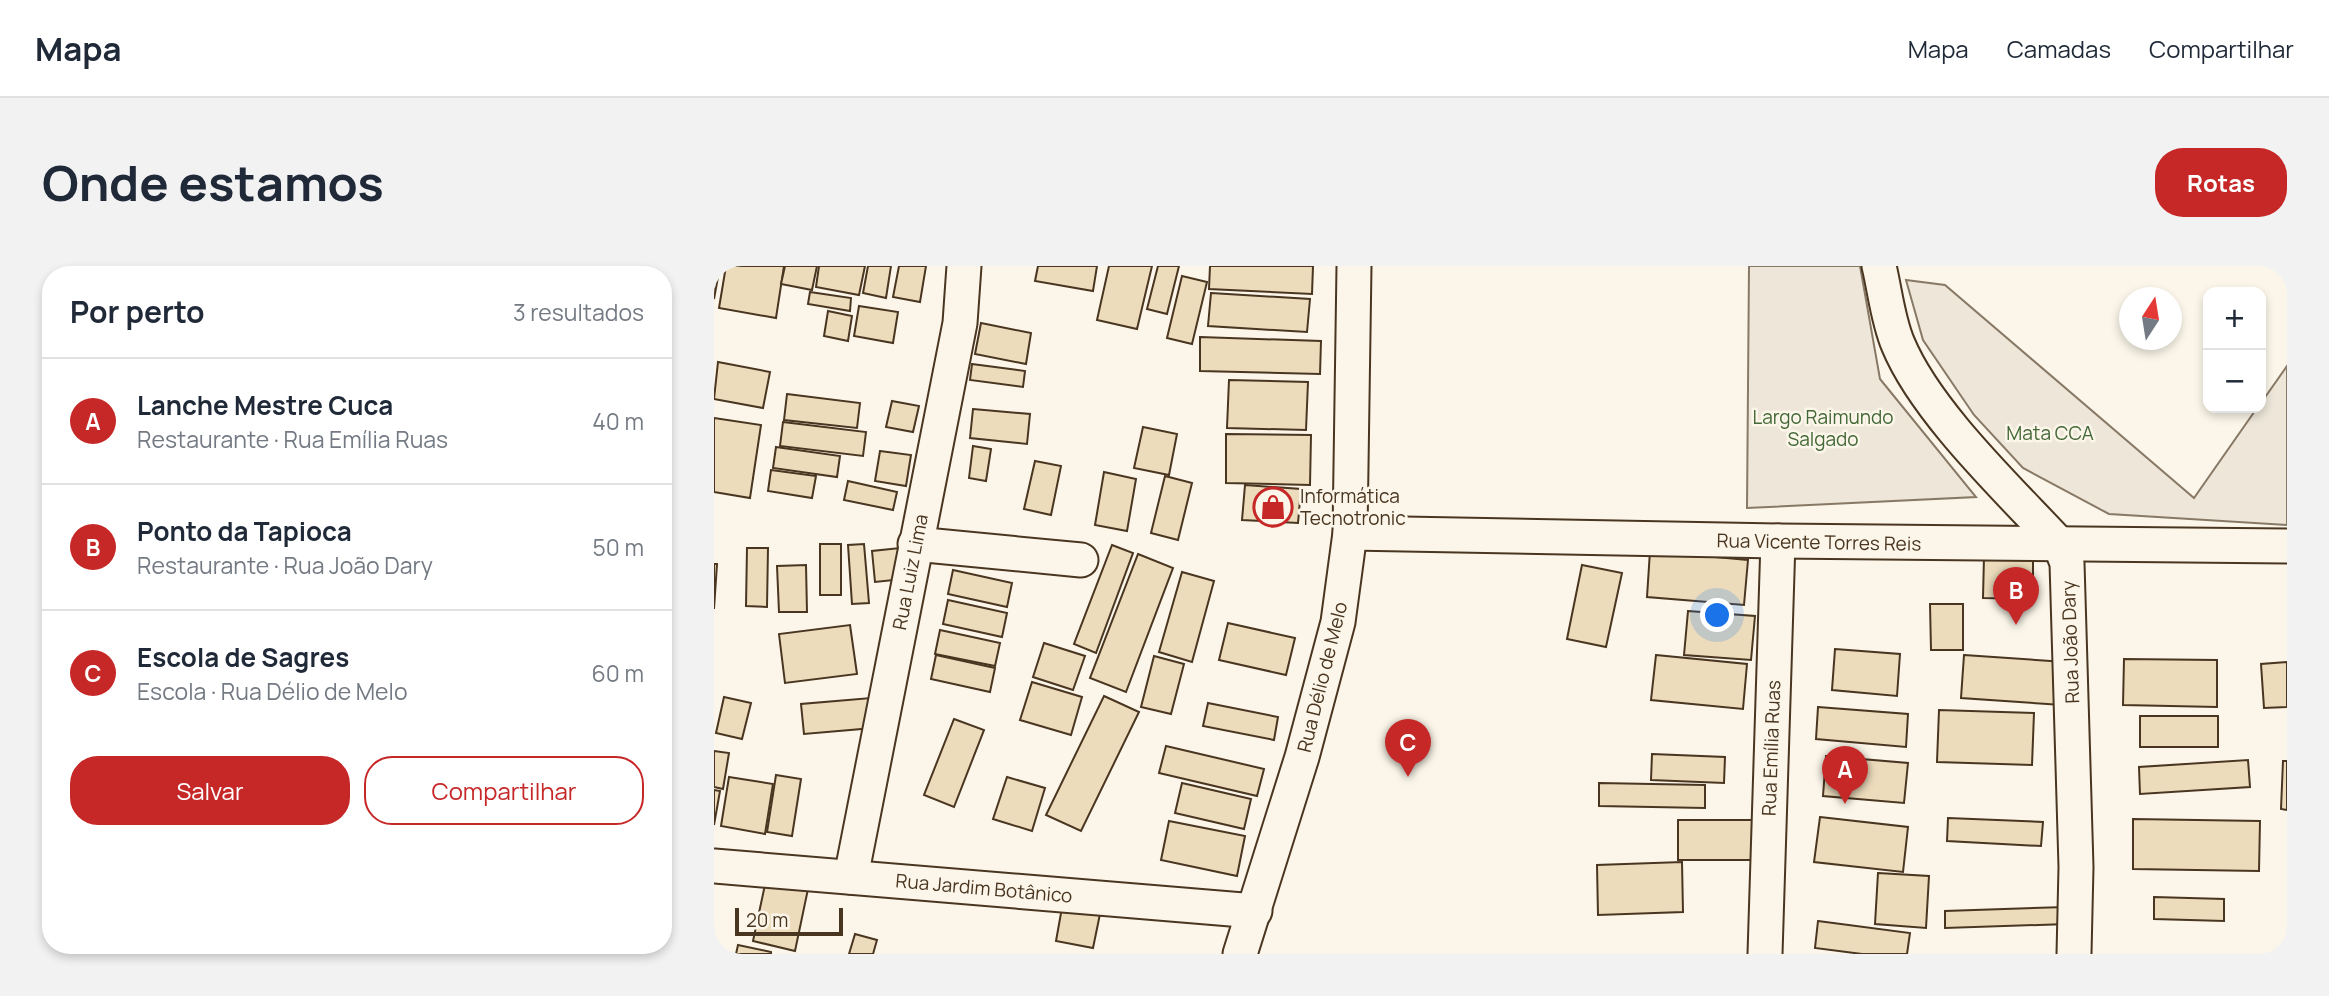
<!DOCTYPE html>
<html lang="pt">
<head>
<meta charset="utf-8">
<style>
  :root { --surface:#fff; --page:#f2f2f3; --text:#1f2937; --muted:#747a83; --line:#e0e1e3; --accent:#c62828 }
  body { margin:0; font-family:Manrope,sans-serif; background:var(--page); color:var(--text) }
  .controls { position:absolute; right:21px; top:21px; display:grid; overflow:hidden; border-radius:14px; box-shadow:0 4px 10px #0003 }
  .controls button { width:63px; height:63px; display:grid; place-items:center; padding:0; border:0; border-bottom:2px solid var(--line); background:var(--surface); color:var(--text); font:35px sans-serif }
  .compass { position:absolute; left:1405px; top:21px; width:63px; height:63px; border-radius:50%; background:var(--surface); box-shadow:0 4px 10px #0003; rotate:12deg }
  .scale { position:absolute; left:21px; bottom:18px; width:108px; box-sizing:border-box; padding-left:7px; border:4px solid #4a3520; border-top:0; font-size:19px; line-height:24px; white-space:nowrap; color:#4a3520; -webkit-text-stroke:5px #fbf6e9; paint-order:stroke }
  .you { position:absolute; left:1004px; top:350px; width:24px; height:24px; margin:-18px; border:5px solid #fff; border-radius:50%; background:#1a73e8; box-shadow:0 0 0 10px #1a73e833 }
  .badge { display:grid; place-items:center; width:46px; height:46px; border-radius:50%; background:var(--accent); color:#fff; font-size:23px; font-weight:700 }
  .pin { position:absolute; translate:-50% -58px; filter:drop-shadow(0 2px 4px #0008) }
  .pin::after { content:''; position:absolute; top:37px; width:24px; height:21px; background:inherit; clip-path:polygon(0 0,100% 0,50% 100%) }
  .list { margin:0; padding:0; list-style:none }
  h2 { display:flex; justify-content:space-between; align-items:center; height:91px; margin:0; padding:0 28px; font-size:30px }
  h2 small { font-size:23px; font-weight:400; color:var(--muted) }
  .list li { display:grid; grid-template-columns:46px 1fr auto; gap:21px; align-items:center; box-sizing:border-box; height:126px; padding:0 28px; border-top:2px solid var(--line) }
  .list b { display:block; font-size:26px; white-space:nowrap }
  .list p { margin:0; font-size:23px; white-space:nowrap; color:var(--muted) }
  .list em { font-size:23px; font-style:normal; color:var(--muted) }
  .actions { display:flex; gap:14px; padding:21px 28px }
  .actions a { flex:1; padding:16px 0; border:2px solid var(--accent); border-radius:28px; text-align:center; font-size:24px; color:var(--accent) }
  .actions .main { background:var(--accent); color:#fff }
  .map { position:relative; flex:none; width:1573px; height:688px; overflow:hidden; border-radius:28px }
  header { display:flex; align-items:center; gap:42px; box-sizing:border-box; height:98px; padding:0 35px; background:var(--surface); border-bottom:2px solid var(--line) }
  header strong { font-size:33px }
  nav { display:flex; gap:38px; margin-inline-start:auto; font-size:24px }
  .intro { display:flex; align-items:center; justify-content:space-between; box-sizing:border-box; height:168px; padding:0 42px }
  h1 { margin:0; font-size:49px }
  .button { padding:18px 32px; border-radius:28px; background:var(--accent); color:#fff; font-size:24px; font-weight:700 }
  main { display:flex; gap:42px; padding:0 42px }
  aside { flex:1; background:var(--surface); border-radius:28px; box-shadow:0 4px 10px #0003 }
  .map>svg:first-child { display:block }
</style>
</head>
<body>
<header>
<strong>Mapa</strong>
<nav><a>Mapa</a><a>Camadas</a><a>Compartilhar</a></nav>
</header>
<div class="intro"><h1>Onde estamos</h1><a class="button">Rotas</a></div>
<main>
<aside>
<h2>Por perto<small>3 resultados</small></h2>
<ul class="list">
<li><span class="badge">A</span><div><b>Lanche Mestre Cuca</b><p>Restaurante · Rua Emília Ruas</p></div><em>40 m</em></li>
<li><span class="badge">B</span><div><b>Ponto da Tapioca</b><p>Restaurante · Rua João Dary</p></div><em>50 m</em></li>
<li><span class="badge">C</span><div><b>Escola de Sagres</b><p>Escola · Rua Délio de Melo</p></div><em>60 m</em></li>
</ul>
<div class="actions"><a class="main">Salvar</a><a>Compartilhar</a></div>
</aside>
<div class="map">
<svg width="1573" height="688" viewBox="0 0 1573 688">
  <rect width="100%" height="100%" fill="#fbf6e9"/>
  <g fill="#ede6d9" stroke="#887966" stroke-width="2">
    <polygon points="1035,0 1146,0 1166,113 1262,231 1033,242"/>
    <polygon points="1192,14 1231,19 1480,232 1543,142 1547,142 1547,137 1573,100 1573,259 1395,248 1309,202 1260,149 1209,74"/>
  </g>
  <g fill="#ecdcbc" stroke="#4a3520" stroke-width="2">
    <polygon points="0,0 6,0 0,33"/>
    <polygon points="12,0 70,0 62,52 5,42"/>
    <polygon points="71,0 103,0 98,24 67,18"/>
    <polygon points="105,0 151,0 145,29 102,21"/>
    <polygon points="154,0 177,0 172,32 149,27"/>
    <polygon points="185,0 212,0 206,36 179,31"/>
    <polygon points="324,0 383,0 379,25 321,15"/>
    <polygon points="395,0 438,0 423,63 383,54"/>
    <polygon points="444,0 465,0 453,48 433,43"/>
    <polygon points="496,0 599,0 598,28 495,23"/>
    <polygon points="468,10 493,16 478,78 453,72"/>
    <polygon points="96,26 137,32 136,45 94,38"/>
    <polygon points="497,27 596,33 593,66 494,60"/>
    <polygon points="145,40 184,46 179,77 140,70"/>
    <polygon points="114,45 138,50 134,75 110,70"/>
    <polygon points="267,57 317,67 312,98 261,88"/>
    <polygon points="486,71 607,75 606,108 486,105"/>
    <polygon points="4,96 56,106 49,142 0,133"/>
    <polygon points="258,98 311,105 309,121 256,114"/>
    <polygon points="515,114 594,116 592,164 513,162"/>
    <polygon points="73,128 146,137 143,162 70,154"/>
    <polygon points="178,135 205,140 199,166 172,161"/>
    <polygon points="259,143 316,148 313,178 256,172"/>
    <polygon points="0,152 47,159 36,232 0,226"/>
    <polygon points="69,156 152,166 149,190 66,180"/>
    <polygon points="429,161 463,168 455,209 420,202"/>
    <polygon points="512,168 597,169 596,219 512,217"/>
    <polygon points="259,180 277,183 272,215 255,212"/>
    <polygon points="62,181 126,190 123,211 59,202"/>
    <polygon points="166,185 197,189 192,220 161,215"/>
    <polygon points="321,195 347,200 337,249 310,243"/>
    <polygon points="57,204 102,210 98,232 54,225"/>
    <polygon points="390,206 422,213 413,265 381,259"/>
    <polygon points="451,210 478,217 464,274 437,267"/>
    <polygon points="134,215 183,226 179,244 130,234"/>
    <polygon points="531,219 587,223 584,257 528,254"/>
    <rect x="106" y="278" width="21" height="51"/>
    <polygon points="150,278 155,337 138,338 134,279"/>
    <polygon points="398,279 419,287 382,387 360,378"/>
    <polygon points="33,282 54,282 53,341 32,340"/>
    <polygon points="186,282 189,313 161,316 158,285"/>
    <polygon points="936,285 1034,294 1030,339 933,331"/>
    <polygon points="424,288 459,302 412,426 376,412"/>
    <polygon points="1270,290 1319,290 1319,333 1269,332"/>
    <polygon points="0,298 3,298 0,343"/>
    <polygon points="92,299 93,346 65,346 63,300"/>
    <polygon points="868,299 908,307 892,381 853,373"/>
    <polygon points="239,304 298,317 293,341 234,328"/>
    <polygon points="468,306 500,315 478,396 445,386"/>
    <polygon points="234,334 293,347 288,371 229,358"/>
    <polygon points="1216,338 1249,338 1249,384 1217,384"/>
    <polygon points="974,345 1041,350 1037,394 970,389"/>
    <polygon points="514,357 581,372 572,409 505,394"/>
    <polygon points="136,359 143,408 71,417 65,368"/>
    <polygon points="226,364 286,377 281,400 221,388"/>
    <polygon points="330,377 371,390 359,424 319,411"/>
    <polygon points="1121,383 1186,388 1183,430 1118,424"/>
    <polygon points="222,389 281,402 276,426 217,413"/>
    <polygon points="942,389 1033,398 1029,443 937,434"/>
    <polygon points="1250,389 1351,396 1348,439 1247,432"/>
    <polygon points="440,390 470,398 457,448 427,441"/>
    <polygon points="1410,393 1503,394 1503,441 1409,439"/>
    <polygon points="1573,396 1573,441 1550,442 1547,398"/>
    <polygon points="318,416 368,431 357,469 306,454"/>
    <polygon points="390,430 425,446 367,565 332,549"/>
    <polygon points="10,431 37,437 28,473 2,467"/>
    <polygon points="157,432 159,462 90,468 87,438"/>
    <polygon points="494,437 564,451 560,474 489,460"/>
    <polygon points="1104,441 1194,448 1192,481 1102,473"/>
    <polygon points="1225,444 1320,447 1318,499 1223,496"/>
    <rect x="1426" y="450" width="78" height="31"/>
    <polygon points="240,453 270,464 240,541 210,529"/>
    <polygon points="452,480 550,503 543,530 445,507"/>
    <polygon points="0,485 15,487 9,523 0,521"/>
    <polygon points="938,488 1011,491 1010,517 937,514"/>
    <polygon points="1112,490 1194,497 1190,537 1109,530"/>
    <polygon points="1534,494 1536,521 1426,528 1425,501"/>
    <polygon points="1569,495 1573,495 1573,544 1567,543"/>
    <polygon points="62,509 87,513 78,570 53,566"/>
    <polygon points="15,511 59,518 51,568 7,560"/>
    <polygon points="293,511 331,522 318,565 279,553"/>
    <polygon points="468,517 537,533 530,563 461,547"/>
    <polygon points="885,517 991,519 991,542 885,540"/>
    <polygon points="0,524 6,525 0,559"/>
    <polygon points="1106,551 1194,561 1189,606 1100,596"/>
    <polygon points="1234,552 1329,556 1327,580 1233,575"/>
    <polygon points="1419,553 1546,555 1545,605 1419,603"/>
    <rect x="964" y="554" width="81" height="40"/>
    <polygon points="455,555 531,570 523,610 447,594"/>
    <polygon points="968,596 969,646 884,649 883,599"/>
    <polygon points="1164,607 1215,610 1212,662 1161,658"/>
    <polygon points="52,614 94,623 81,685 39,675"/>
    <polygon points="1440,631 1510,633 1510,655 1440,653"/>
    <polygon points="349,636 387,643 379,682 342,675"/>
    <polygon points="1352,641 1353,658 1231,662 1231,645"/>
    <polygon points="1104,655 1196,667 1193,688 1148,688 1101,682"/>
    <polygon points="141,668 163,674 159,688 135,688"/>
    <polygon points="24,679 57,686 57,688 22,688"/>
  </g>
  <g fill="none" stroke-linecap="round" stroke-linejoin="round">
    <g stroke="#4a3520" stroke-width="37">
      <g id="street">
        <path d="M 1165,0 C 1171,25 1174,55 1184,78 C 1212,146 1295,224 1346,279 L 1353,297 L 1362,601 L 1360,688"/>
        <polyline points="636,267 1064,275 1573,280"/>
        <polyline points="201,278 367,294"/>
        <polyline points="0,600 541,645"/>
        <polyline points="137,611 246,57 250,0"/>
        <polyline points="526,688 588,491 624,356 636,267 640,0"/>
        <polyline points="1051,688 1064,275"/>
      </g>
    </g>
    <use href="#street" stroke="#fbf6e9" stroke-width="33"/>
  </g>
  <defs>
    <g id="shop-ring" transform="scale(2.0125)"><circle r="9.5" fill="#fbf6e9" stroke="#c62828" stroke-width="1.5"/><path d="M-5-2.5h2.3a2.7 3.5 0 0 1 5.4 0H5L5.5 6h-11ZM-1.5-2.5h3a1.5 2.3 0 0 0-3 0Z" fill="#c62828"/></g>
  </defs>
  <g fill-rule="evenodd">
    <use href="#shop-ring" x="559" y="241"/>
  </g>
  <g text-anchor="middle" stroke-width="5" stroke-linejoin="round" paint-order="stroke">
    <g font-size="19" fill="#436837" stroke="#fbf6e9">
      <text x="1109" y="158">Largo Raimundo<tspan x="1109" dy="22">Salgado</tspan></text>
      <text x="1336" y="174">Mata CCA</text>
    </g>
    <g font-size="19" fill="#4a3520" stroke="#fbf6e9" text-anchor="start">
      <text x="586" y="237">Informática<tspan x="586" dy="22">Tecnotronic</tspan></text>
    </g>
    <g font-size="19" fill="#4a3520" stroke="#fbf6e9">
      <text transform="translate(1105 276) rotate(1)" y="7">Rua Vicente Torres Reis</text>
      <text transform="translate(196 306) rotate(-79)" y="7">Rua Luiz Lima</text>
      <text transform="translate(1356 376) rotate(-92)" y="7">Rua João Dary</text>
      <text transform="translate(608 411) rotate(-76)" y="7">Rua Délio de Melo</text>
      <text transform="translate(1057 482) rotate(-88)" y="7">Rua Emília Ruas</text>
      <text transform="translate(270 622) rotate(5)" y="7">Rua Jardim Botânico</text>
    </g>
  </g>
</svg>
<div class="controls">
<button>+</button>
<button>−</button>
</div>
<svg class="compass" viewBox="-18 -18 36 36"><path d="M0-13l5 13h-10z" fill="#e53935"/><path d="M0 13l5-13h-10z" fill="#747a83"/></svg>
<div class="scale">20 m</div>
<div class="you"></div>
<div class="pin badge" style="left:1131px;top:538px">A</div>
<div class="pin badge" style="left:1302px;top:359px">B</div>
<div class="pin badge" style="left:694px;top:511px">C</div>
</div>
</main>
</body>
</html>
